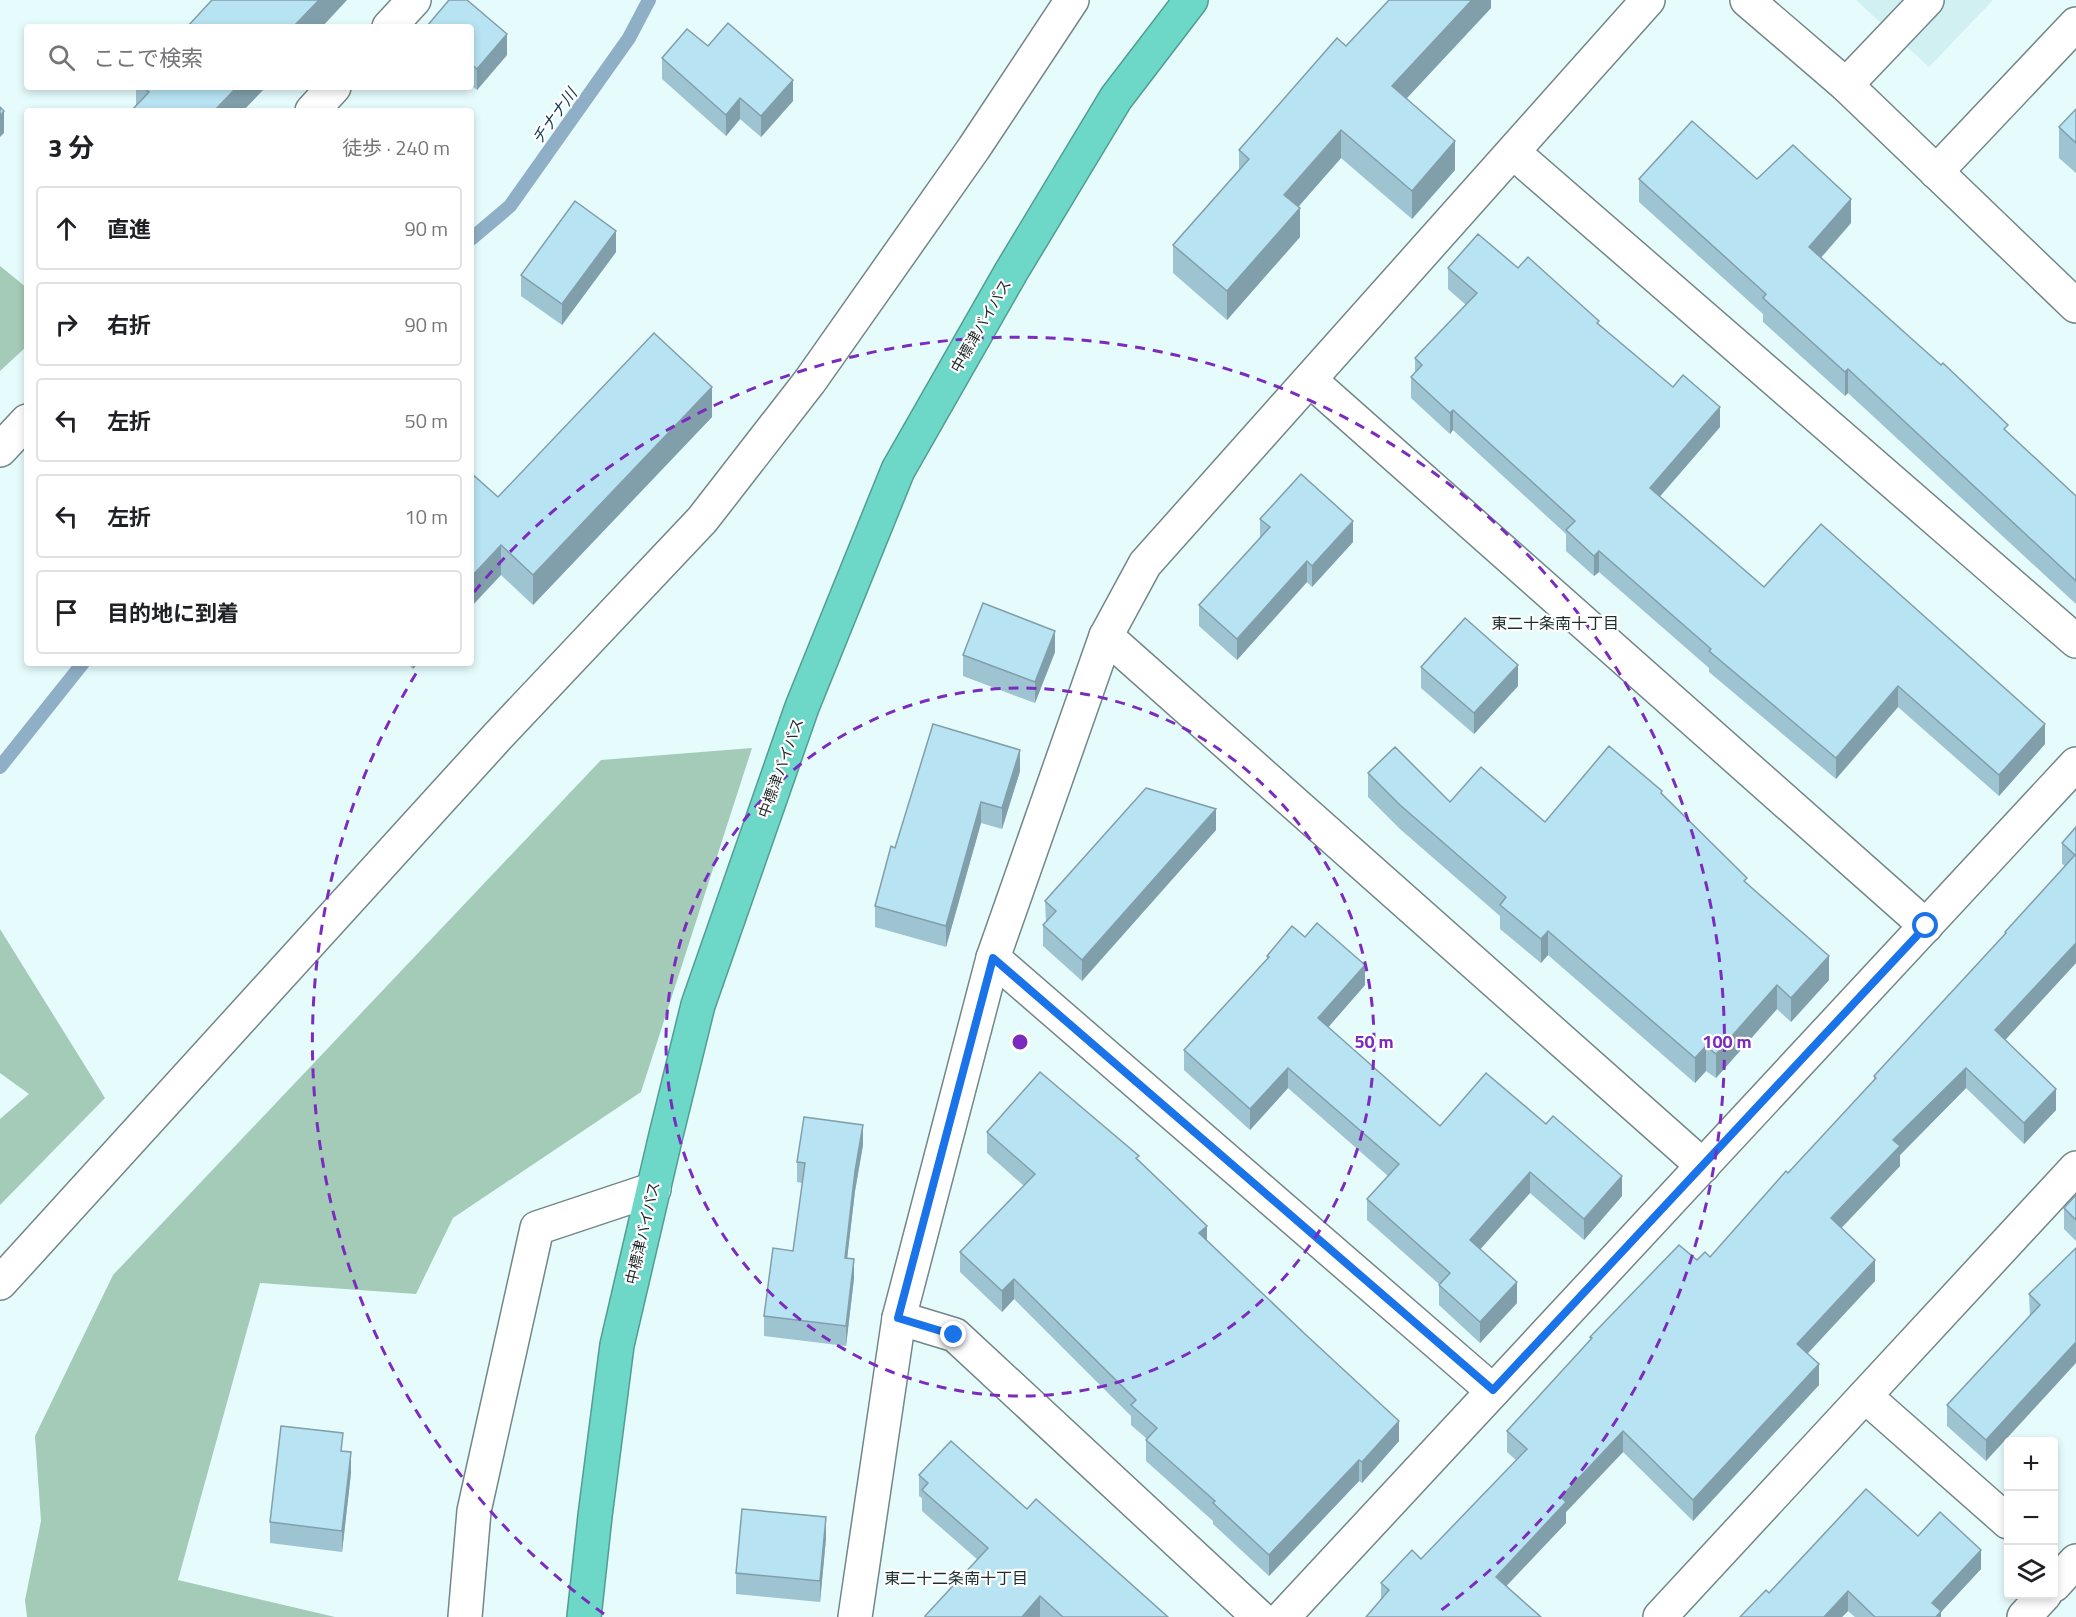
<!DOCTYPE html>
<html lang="ja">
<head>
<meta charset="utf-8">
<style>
  :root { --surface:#fff; --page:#f2f2f2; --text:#202124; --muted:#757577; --line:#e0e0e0 }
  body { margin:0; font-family:"Titillium Web","Noto Sans JP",sans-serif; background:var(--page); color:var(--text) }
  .controls { position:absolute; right:18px; bottom:18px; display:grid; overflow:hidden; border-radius:6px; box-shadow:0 3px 9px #0003 }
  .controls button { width:54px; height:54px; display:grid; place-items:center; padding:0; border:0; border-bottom:2px solid var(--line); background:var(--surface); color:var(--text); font:30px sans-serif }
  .stop { position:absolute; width:18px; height:18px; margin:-14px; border:4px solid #1a73e8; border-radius:50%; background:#fff }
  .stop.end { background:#1a73e8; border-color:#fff; box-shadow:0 2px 6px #0008 }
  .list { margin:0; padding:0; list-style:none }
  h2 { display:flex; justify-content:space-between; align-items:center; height:78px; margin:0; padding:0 24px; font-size:26px }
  h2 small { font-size:20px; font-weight:400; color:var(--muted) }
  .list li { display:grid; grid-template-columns:39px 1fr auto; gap:18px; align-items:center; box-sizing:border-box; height:84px; margin:0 12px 12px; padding:0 12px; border:2px solid var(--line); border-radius:6px }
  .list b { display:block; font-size:22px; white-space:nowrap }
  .list em { font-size:20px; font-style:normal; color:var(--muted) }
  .icon { flex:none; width:33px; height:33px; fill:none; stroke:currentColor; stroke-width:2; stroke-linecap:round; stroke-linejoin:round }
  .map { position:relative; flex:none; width:2076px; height:1617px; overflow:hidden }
  .search { position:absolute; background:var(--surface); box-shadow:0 3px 9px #0003; left:24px; top:24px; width:450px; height:66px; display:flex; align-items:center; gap:15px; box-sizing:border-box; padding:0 21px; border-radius:6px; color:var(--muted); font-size:22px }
  .panel { position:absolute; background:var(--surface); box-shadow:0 3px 9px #0003; left:24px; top:108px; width:450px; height:558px; border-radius:6px }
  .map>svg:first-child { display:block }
</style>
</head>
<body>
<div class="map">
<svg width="2076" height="1617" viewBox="0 0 2076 1617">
  <rect width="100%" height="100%" fill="#e5fbfc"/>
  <polygon fill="#d1f0f2" points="1856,0 1993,0 1929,67"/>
  <g fill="#a4cbb7">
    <polygon points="0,266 27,288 27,346 0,371"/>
    <polygon points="752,748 641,1092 453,1218 416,1294 260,1283 178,1580 335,1617 27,1617 25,1600 41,1521 35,1436 113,1275 601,760"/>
    <polygon points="0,929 105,1098 0,1205 0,1119 29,1094 0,1073"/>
  </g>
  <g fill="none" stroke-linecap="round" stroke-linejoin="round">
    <g stroke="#8fafc7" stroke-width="14">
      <polyline points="471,239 510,206 629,38 649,0"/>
      <polyline points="0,767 83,663"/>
    </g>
    <g stroke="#738688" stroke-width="36">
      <g id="minor">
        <polyline points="1747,0 1846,85 2076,306"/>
        <polyline points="389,27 414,0"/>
        <polyline points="1846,85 1927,0"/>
        <polyline points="312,111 334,87"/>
        <polyline points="1513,152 2076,641"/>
        <polyline points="1936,172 2076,24"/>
        <polyline points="1310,380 1926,926"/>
        <polyline points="0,450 27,421"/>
        <polyline points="1106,636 1703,1166"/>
        <polyline points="993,958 1493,1391"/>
        <polyline points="0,1283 497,737 702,520 810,381 974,148 1072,0"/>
        <polyline points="899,1318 955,1335 1259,1617"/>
        <polyline points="1865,1396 2008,1522"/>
        <polyline points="2054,1585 2076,1561"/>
        <polyline points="465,1617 474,1511 537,1228 654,1189"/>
        <polyline points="855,1617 899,1318 993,958 1106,636 1145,564 1648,0"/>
        <polyline points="1283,1617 2076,764"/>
        <polyline points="1660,1617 2076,1168"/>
        <polyline points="2024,1617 2045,1594"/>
      </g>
    </g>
    <g stroke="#539c92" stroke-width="36">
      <polyline id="highway" points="584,1617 595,1516 617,1345 666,1135 698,1005 802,707 898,470 1011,272 1116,98 1191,0"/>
    </g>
    <use href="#minor" stroke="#fff" stroke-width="33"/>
    <use href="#highway" stroke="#6dd8c8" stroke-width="33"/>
  </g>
  <g fill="#9ec3d1">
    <polygon points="449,0 467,0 507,34 507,55 477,90 471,85 471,27 427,27"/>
    <polygon points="1491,0 1491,8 1407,98 1455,170 1412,219 1341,158 1298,207 1300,237 1227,320 1173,273 1173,245 1239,170 1239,150 1346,46"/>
    <polygon points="708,46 793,101 761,137 740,119 726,136 662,79 662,58"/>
    <polygon points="136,87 266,87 136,106"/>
    <polygon points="2076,109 2076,173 2059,158 2059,127"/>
    <polygon points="1639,179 1757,179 1851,223 1821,258 2076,496 2076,604 1848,393 1845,396 1763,322 1763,314 1639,202"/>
    <polygon points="616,252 562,325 521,296 521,275"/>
    <polygon points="1448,268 1518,268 1599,324 1720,427 1660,496 1764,587 2045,744 1999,796 1898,707 1836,779 1709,672 1709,668 1599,572 1594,576 1566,551 1566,534 1453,430 1450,434 1411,398 1411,377 1415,373 1415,358 1466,305 1448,289"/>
    <polygon points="712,417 533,605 501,575 498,497"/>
    <polygon points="1260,519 1353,542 1312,587 1307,582 1237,660 1199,626 1199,605 1260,538"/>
    <polygon points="1055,652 1035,703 963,676 963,655"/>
    <polygon points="407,663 418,663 413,669"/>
    <polygon points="1421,667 1518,686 1474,734 1421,688"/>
    <polygon points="1020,771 1002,829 981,823 946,947 875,927 875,906 895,848"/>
    <polygon points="1368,773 1450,802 1545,822 1662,794 1747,884 1829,980 1791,1022 1777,1009 1716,1078 1706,1071 1695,1083 1548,955 1541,963 1500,929 1500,916 1400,829 1368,797"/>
    <polygon points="2076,827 2076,963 2005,1040 2056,1110 2024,1144 1966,1088 1900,1155 1900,1166 1841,1228 1875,1281 1807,1353 1819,1385 1693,1521 1623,1452 1566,1512 1566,1523 1506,1586 1381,1599 1381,1583 1421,1559 1516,1460 1507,1452 1507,1431 1590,1340 1590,1337 1697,1260 1710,1257 1874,1081 1874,1076 2005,935 2005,932 2065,866 2062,864 2062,843"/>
    <polygon points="1216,830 1082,981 1043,946 1043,925 1046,922 1045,901"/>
    <polygon points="1267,956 1365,985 1328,1027 1440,1126 1622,1196 1584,1240 1530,1193 1480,1249 1517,1303 1480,1343 1439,1305 1439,1284 1367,1220 1367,1199 1388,1176 1288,1088 1250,1130 1184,1070 1184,1050 1267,959"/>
    <polygon points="987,1132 1139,1161 1207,1241 1399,1441 1362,1483 1359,1481 1269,1576 1213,1524 1213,1521 1146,1461 1146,1440 1147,1439 1131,1425 1131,1416 1014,1299 1002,1312 960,1272 960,1252 1024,1186 987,1153"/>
    <polygon points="863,1145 855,1191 847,1258 854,1278 846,1346 764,1336 764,1316 793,1251 802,1183 797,1182 797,1162"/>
    <polygon points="2076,1195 2076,1241 2064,1229 2064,1208"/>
    <polygon points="2076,1248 1986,1461 1947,1426 1947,1405 2030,1316 2029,1294"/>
    <polygon points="343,1451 351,1473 342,1552 270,1543 270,1522"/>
    <polygon points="919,1475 1027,1509 1168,1617 925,1617 978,1560 922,1511 922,1498 919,1496"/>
    <polygon points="1918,1536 1981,1569 1941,1612 1941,1617 1855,1617 1848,1611 1842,1617 1740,1617 1769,1593"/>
    <polygon points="826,1538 820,1602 736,1594 736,1573"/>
  </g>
  <g fill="#819faa">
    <polygon points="319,0 347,0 322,27 293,27"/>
    <polygon points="1472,0 1491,0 1491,8 1392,114 1392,86"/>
    <polygon points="507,34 507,55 477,90 477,69"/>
    <polygon points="793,80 793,101 761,137 761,116"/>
    <polygon points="237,87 266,87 243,111 214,111"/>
    <polygon points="740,98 740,119 726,136 726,115"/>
    <polygon points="4,111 4,133 0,137 0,116"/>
    <polygon points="1341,130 1341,158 1284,223 1284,195"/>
    <polygon points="1455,141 1455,170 1412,219 1412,191"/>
    <polygon points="1851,199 1851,223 1809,271 1809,247"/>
    <polygon points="1300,208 1300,237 1227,320 1227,291"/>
    <polygon points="616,231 616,252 562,325 562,304"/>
    <polygon points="1848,369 1848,393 1845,396 1845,372"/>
    <polygon points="712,387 712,417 533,605 533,575"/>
    <polygon points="1720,407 1720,427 1650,508 1650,488"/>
    <polygon points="1453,410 1453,430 1450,434 1450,413"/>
    <polygon points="1353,521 1353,542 1312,587 1312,566"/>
    <polygon points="501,545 501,575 471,607 471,577"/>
    <polygon points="1599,551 1599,572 1594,576 1594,556"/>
    <polygon points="1307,561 1307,582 1237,660 1237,639"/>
    <polygon points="1055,631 1055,652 1035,703 1035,682"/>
    <polygon points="413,663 418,663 413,669"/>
    <polygon points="1518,665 1518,686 1474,734 1474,713"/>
    <polygon points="1898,686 1898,707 1836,779 1836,758"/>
    <polygon points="2045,724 2045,744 1999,796 1999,775"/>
    <polygon points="1020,750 1020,771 1002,829 1002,808"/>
    <polygon points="981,802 981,823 946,947 946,926"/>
    <polygon points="1216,809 1216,830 1082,981 1082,960"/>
    <polygon points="1548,931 1548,955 1541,963 1541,939"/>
    <polygon points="2076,943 2076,963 1995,1051 1995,1030"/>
    <polygon points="1829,956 1829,980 1791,1022 1791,998"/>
    <polygon points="1365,965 1365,985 1318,1039 1318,1018"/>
    <polygon points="1777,985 1777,1009 1716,1078 1716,1054"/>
    <polygon points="1706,1046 1706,1071 1695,1083 1695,1058"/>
    <polygon points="1288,1068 1288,1088 1250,1130 1250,1109"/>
    <polygon points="1966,1068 1966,1088 1900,1155 1900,1166 1831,1239 1831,1218 1893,1140"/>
    <polygon points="2056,1089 2056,1110 2024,1144 2024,1123"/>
    <polygon points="863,1125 863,1145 855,1191 845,1277 845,1258 855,1171"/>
    <polygon points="1530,1172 1530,1193 1470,1261 1470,1240"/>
    <polygon points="1622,1176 1622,1196 1584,1240 1584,1219"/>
    <polygon points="1207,1226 1207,1247 1199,1233"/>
    <polygon points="854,1259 854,1278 846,1346 846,1326"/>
    <polygon points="1875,1260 1875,1281 1797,1365 1797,1344"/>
    <polygon points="1014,1279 1014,1299 1002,1312 1002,1291"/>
    <polygon points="1517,1282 1517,1303 1480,1343 1480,1322"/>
    <polygon points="2076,1342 2076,1363 1986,1461 1986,1440"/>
    <polygon points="1819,1364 1819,1385 1693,1521 1693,1500"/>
    <polygon points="1399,1421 1399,1441 1362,1483 1362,1462"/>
    <polygon points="1623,1431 1623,1452 1566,1512 1566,1523 1496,1597 1496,1577 1561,1497"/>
    <polygon points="351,1452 351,1473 342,1552 342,1531"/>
    <polygon points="1359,1460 1359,1481 1269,1576 1269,1555"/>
    <polygon points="826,1517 826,1538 820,1602 820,1581"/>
    <polygon points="1981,1550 1981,1569 1941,1612 1941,1617 1932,1617 1932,1603"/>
    <polygon points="1848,1591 1848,1611 1842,1617 1824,1617"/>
    <polygon points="1040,1596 1040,1617 1022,1617"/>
  </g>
  <g fill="#b8e3f3" stroke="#819faa" stroke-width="1.5">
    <polygon points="212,0 319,0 293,27 187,27"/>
    <polygon points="449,0 467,0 507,34 477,69 471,64 471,27 427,26"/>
    <polygon points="1389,0 1472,0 1392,86 1455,141 1412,191 1341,130 1284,195 1300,208 1227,291 1173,245 1249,159 1239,150 1337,38 1346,46"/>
    <polygon points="728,23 793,80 761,116 740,98 726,115 662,58 687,29 708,46"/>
    <polygon points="143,87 237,87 214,111 131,111 149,92"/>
    <polygon points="0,107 4,111 0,116"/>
    <polygon points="2076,109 2076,143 2059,127"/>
    <polygon points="1692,121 1757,179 1793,145 1851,199 1809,247 1941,365 1943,363 2008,425 2004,429 2076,496 2076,581 1848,369 1845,372 1763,298 1766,294 1639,179"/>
    <polygon points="575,201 616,231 562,304 521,275"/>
    <polygon points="1478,234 1518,268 1528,257 1599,321 1597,323 1673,387 1683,375 1720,407 1650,488 1764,587 1821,524 2045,724 1999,775 1898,686 1836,758 1709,651 1711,649 1599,551 1594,556 1566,530 1575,521 1453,410 1450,413 1411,377 1422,365 1415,358 1477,293 1448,268"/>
    <polygon points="654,333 712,387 533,575 501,545 471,577 471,473 498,497"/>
    <polygon points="1301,474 1353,521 1312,566 1307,561 1237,639 1199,605 1270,527 1260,519"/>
    <polygon points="983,603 1055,631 1035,682 963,655"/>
    <polygon points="1465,618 1518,665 1474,713 1421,667"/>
    <polygon points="933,724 1020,750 1002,808 981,802 946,926 875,906 891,846 895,848"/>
    <polygon points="1609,746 1662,791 1661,793 1747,878 1744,881 1829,956 1791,998 1777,985 1716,1054 1706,1046 1695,1058 1548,931 1541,939 1500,905 1506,897 1400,805 1368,773 1395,747 1450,802 1481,767 1545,822"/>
    <polygon points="1146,788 1216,809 1082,960 1043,925 1056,911 1045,901"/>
    <polygon points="2076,827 2076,943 1995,1030 2056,1089 2024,1123 1966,1068 1893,1140 1900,1146 1831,1218 1875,1260 1797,1344 1819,1364 1693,1500 1623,1431 1561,1497 1566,1502 1496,1577 1541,1617 1366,1617 1389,1590 1381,1583 1412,1550 1421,1559 1527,1449 1507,1431 1592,1338 1590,1337 1679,1245 1697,1260 1705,1252 1710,1257 1786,1171 1788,1173 1876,1078 1874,1076 2006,933 2005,932 2075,855 2062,843"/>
    <polygon points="1317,923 1365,965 1318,1018 1440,1126 1486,1073 1546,1124 1553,1116 1622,1176 1584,1219 1530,1172 1470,1240 1517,1282 1480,1322 1439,1285 1450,1273 1367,1199 1399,1164 1288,1068 1250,1109 1184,1050 1269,957 1267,956 1292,926 1305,937"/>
    <polygon points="1040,1072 1139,1156 1136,1158 1207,1226 1199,1233 1305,1334 1399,1421 1362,1462 1359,1460 1269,1555 1213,1503 1215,1501 1146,1440 1157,1428 1131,1405 1136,1400 1014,1279 1002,1291 960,1252 1035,1174 987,1132"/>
    <polygon points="804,1117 863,1125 855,1171 845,1258 854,1259 846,1326 764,1316 773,1248 793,1251 805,1163 797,1162"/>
    <polygon points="2076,1195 2076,1220 2064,1208"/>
    <polygon points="2076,1248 2076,1342 1986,1440 1947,1405 2040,1305 2029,1294"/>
    <polygon points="281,1426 343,1433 341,1451 351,1452 342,1531 270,1522"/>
    <polygon points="951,1441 1027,1509 1036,1499 1168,1617 1063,1617 1040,1596 1022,1617 925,1617 925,1616 988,1548 922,1490 928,1483 919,1475"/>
    <polygon points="1866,1489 1918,1536 1940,1512 1981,1550 1932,1603 1941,1611 1936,1617 1875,1617 1848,1591 1824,1617 1740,1617 1766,1590 1769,1593"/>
    <polygon points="742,1509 826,1517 820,1581 736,1573"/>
  </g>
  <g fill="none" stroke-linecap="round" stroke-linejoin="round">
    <polyline stroke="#1a73e8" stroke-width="8" points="954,1335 898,1318 993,958 1493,1390 1926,926"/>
  </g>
  <g fill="none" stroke="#7b2cbf" stroke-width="3" stroke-dasharray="10 8">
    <circle cx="1020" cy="1042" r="354"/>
    <path d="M604 1614A707 707 0 0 1 420 667M474 592A707 707 0 1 1 1436 1614"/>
  </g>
  <g text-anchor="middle" stroke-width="4.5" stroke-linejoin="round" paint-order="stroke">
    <g font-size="15" fill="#242c2d" stroke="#fff">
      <text transform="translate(981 326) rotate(-60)" y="5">中標津バイパス</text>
      <text transform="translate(781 768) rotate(-70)" y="5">中標津バイパス</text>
      <text transform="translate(643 1233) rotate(-77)" y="5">中標津バイパス</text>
    </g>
    <g font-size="16" font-style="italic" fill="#0c354f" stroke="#fff">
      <text transform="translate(554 116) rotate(-54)" y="6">チナナ川</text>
    </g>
    <g font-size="16" fill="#1d2e2f" stroke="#fff">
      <text x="1555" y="629">東二十条南十丁目</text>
      <text x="956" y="1584">東二十二条南十丁目</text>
    </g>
  </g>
  <circle cx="1020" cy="1042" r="9" fill="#7b2cbf" stroke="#fff" stroke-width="3"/>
  <g font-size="18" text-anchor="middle" font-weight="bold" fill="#7b2cbf" stroke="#fff" stroke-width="4.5" stroke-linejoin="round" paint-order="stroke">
    <text x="1374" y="1048">50 m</text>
    <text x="1727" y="1048">100 m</text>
  </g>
</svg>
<div class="controls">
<button>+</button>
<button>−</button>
<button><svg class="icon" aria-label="layers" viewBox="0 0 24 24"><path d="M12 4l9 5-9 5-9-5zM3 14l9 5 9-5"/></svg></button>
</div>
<div class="stop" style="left:1926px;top:926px"></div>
<div class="stop end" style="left:954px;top:1335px"></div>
<div class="search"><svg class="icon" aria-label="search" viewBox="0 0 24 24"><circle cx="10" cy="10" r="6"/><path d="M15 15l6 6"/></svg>ここで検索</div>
<section class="panel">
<h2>3 分<small>徒歩 · 240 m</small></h2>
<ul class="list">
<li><svg class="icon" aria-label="ahead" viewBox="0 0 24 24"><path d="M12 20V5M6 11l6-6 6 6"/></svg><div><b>直進</b></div><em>90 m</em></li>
<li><svg class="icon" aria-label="right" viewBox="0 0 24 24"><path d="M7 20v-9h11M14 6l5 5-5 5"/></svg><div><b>右折</b></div><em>90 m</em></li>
<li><svg class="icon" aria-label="left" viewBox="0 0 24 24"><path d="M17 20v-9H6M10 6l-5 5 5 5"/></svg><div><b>左折</b></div><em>50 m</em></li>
<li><svg class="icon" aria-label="left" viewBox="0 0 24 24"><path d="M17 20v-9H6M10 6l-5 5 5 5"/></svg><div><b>左折</b></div><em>10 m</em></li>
<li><svg class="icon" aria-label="arrive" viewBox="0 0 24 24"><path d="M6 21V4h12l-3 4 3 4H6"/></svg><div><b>目的地に到着</b></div></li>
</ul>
</section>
</div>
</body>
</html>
